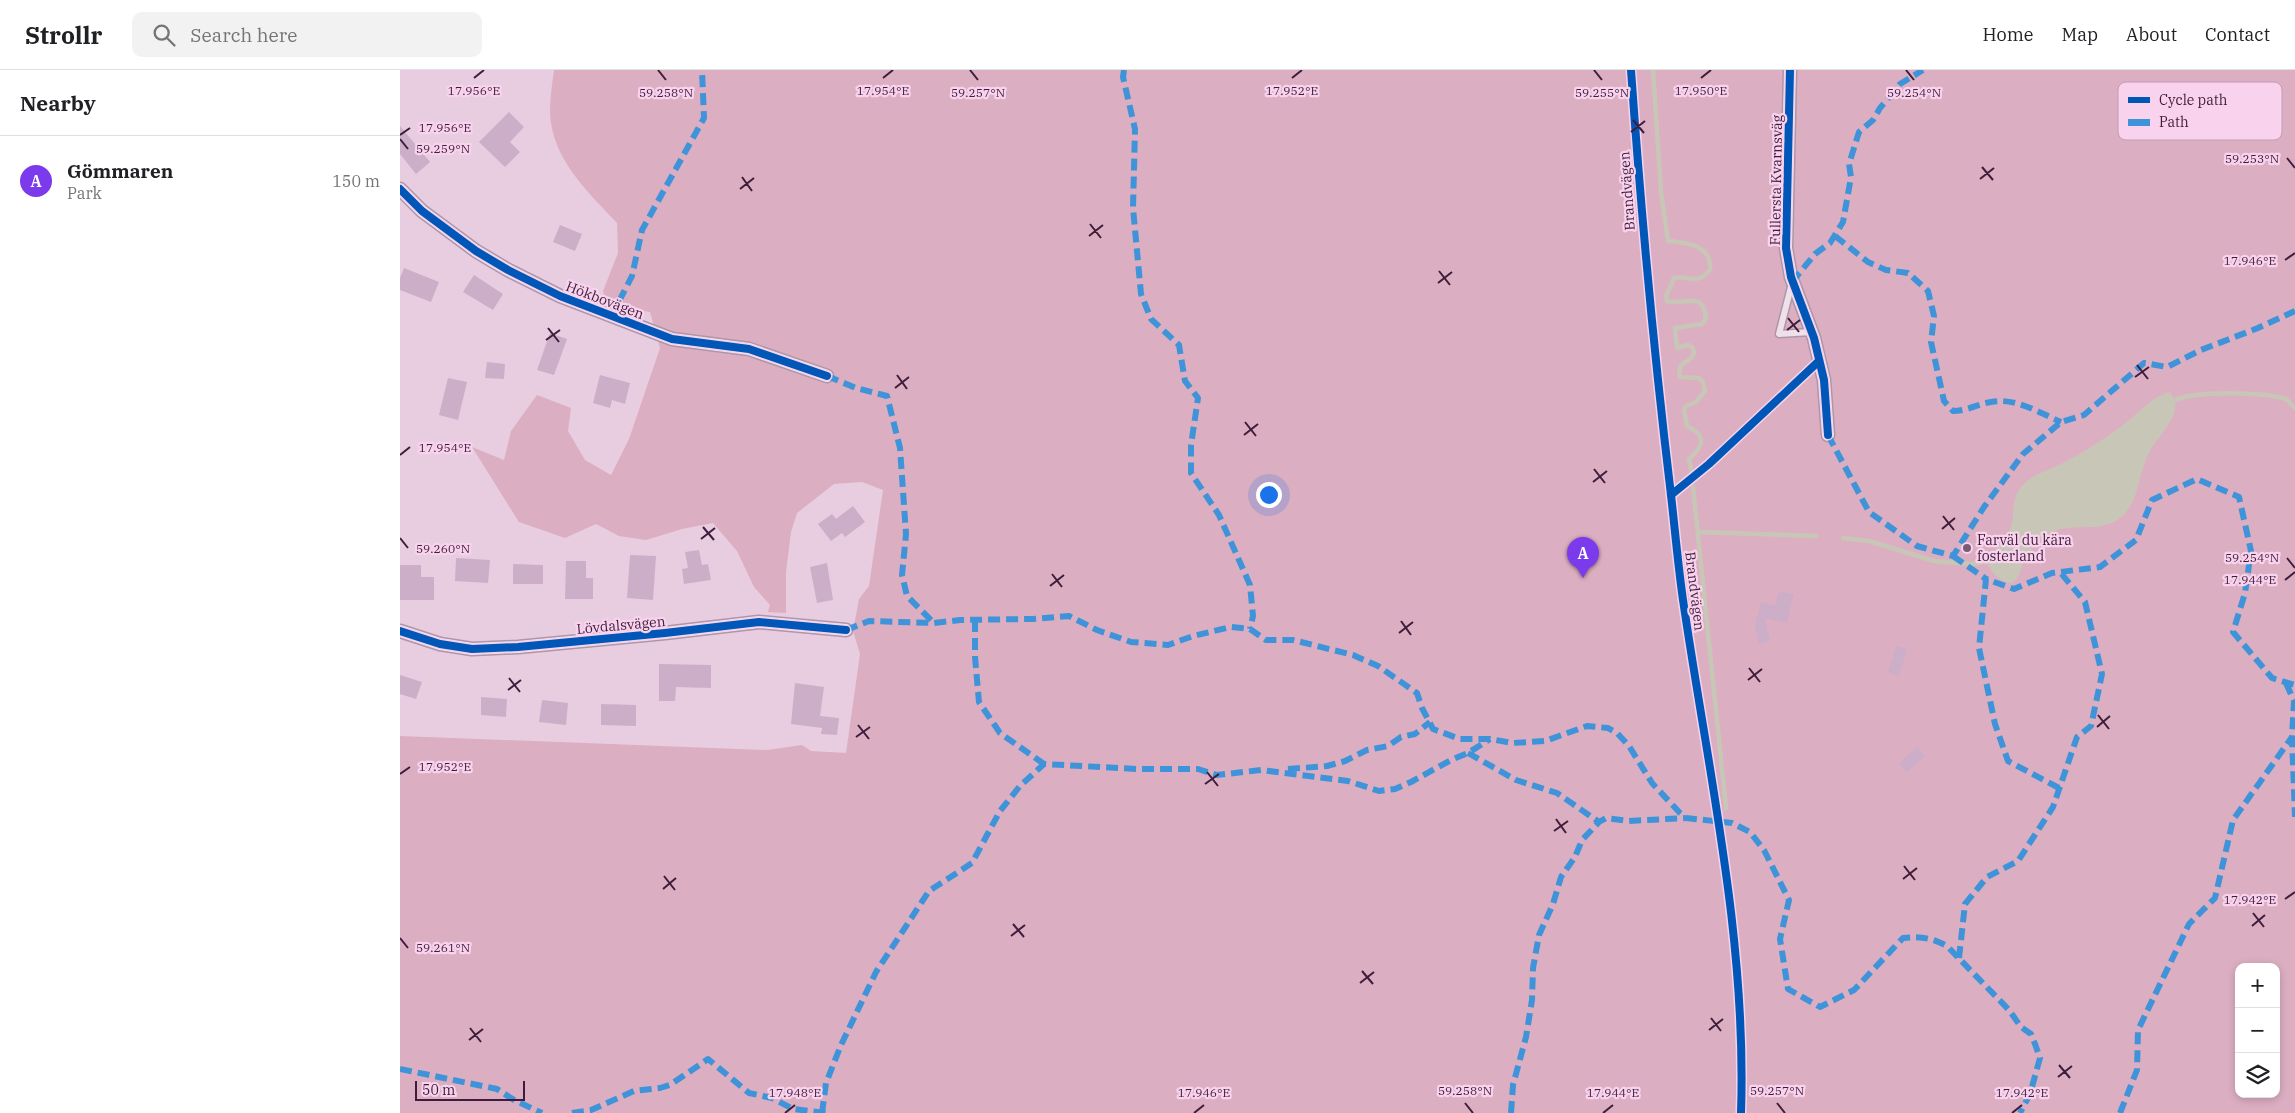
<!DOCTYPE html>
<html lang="en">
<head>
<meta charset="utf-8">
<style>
  :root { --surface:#fff; --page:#f2f2f2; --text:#202124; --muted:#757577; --line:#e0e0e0; --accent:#7c3aed }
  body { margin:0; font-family:"IBM Plex Serif",serif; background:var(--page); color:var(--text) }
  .controls { position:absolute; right:15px; bottom:15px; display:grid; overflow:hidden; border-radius:10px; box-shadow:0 2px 8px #0003 }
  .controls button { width:45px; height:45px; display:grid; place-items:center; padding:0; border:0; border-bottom:1px solid var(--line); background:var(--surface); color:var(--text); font:25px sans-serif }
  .scale { position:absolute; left:15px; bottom:12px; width:110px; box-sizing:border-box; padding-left:5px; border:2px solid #3d1d3b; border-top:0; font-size:14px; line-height:18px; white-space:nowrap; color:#3d1d3b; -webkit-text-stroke:4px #f9d3ed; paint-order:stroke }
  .you { position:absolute; left:868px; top:424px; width:18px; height:18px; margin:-12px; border:4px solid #fff; border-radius:50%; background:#1a73e8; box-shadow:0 0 0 8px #1a73e833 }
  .badge { display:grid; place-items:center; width:32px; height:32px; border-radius:50%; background:var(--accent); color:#fff; font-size:16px; font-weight:700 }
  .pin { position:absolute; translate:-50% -41px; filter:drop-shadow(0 1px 2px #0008) }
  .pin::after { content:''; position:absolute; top:26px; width:18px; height:15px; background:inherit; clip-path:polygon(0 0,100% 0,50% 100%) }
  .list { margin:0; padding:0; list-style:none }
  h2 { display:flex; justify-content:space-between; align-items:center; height:65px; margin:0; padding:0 20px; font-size:21px }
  h2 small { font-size:16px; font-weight:400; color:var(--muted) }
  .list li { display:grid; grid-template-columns:32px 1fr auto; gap:15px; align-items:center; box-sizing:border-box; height:90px; padding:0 20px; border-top:1px solid var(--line) }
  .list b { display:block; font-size:19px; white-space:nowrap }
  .list p { margin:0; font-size:16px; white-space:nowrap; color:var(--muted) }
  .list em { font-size:16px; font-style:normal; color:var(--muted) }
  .icon { flex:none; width:28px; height:28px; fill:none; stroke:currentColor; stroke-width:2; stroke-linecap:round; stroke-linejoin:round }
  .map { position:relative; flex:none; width:1895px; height:1043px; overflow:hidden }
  header { display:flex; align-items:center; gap:30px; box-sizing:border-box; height:70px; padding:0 25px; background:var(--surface); border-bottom:1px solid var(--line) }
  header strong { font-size:24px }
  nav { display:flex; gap:28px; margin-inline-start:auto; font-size:18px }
  .search { width:350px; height:45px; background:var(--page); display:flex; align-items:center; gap:12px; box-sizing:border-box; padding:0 18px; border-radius:10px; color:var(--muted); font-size:19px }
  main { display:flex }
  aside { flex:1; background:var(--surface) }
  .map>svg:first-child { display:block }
</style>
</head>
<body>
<header>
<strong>Strollr</strong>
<div class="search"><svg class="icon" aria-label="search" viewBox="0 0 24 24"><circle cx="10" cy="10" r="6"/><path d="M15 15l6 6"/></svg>Search here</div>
<nav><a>Home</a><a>Map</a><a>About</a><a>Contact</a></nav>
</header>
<main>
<aside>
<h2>Nearby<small></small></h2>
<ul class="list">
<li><span class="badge">A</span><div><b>Gömmaren</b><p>Park</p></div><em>150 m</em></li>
</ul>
</aside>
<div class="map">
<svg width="1895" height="1043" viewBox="0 0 1895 1043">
  <rect width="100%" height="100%" fill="#e8cde0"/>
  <path fill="#dcaec1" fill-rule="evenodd" d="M 154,0 L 1895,0 L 1895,1043 L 0,1043 L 0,666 L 367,680 L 402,675 L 411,681 L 446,683 L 460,584 L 453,561 L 459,529 L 469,516 L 483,420 L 462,412 L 434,414 L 397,443 L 391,462 L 386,502 L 386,543 L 368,542 L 370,535 L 354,517 L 337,481 L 313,453 L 282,459 L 246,470 L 219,466 L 196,454 L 165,468 L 119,452 L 72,377 L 104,390 L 111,361 L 137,325 L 171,338 L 168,361 L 185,390 L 211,405 L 229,369 L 260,278 L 250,242 L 207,235 L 203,221 L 218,183 L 217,153 C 187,121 152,89 150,43 C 150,29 152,14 154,0 ZM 1839,897 L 1876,897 L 1876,1024 L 1839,1024 Z"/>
  <path fill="#c8c7b7" d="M 1770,322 C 1774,328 1776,333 1775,340 C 1771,355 1759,366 1751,379 C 1737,401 1741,435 1717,450 C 1696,464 1669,450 1647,465 C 1640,470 1631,479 1626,487 C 1620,497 1622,506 1612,513 C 1599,512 1594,504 1587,494 C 1592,480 1605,473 1610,459 C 1616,444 1610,429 1622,416 C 1633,403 1651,400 1665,392 C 1684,382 1703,370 1720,357 C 1737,346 1750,327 1770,322 Z"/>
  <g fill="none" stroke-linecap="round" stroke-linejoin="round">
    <g stroke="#c8c7b7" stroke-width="4.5">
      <path d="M 1253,0 L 1261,122 L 1268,171 C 1289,173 1312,175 1310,200 C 1296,216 1290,205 1274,208 L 1266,226 L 1267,231 C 1283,236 1304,219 1306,249 L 1302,254 L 1275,258 L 1277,278 L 1288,275 L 1292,277 L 1294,282 C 1291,296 1276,288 1280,307 L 1299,308 L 1303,312 L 1305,321 L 1296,332 L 1286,336 L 1284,340 L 1287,356 C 1306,365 1305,375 1289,389 L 1292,404"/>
      <path d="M 1770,333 C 1784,320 1871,321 1887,330 C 1890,332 1893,336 1895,339"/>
      <polyline points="1293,417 1326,738"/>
      <polyline points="1298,462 1416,466"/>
      <polyline points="1443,468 1469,471 1534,491 1571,494 1593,491"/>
    </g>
  </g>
  <g fill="#ccaec8">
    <polygon points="109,42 124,57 110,72 120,82 105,97 79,72"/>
    <polygon points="0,56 30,92 16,104 0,84"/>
    <polygon points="160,155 182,164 175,181 153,172"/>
    <polygon points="4,198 39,212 31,232 0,220 0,208"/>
    <polygon points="74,205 103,224 93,240 63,222"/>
    <polygon points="150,263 167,269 154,305 137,300"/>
    <polygon points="87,292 105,294 104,309 85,308"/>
    <polygon points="200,305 230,313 225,334 212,330 210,338 193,333"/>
    <polygon points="48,308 67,312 58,350 39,345"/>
    <polygon points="453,436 465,452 445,467 442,463 431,471 418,454 432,444 436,449"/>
    <polygon points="299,480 302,495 308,494 311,510 284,514 282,499 288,498 285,482"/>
    <polygon points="230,485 256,486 253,530 227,528"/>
    <polygon points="56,488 90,490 88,513 55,511"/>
    <polygon points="166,491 186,491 186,508 193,508 193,529 165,529"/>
    <polygon points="427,493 433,530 417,533 410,497"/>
    <polygon points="113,494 143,495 143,514 113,514"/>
    <polygon points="0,495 21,495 21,507 34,507 34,530 0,530"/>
    <polygon points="1379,521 1394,524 1387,553 1365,548 1370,571 1359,574 1355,556 1361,532 1375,536"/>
    <polygon points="1496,576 1507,579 1499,606 1488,602"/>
    <polygon points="259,594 311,595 311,618 276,617 275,631 259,631"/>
    <polygon points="0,605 22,612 16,629 0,624"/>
    <polygon points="395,613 424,617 420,646 439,648 437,665 421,664 422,658 391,654"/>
    <polygon points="81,627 107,629 106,647 81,645"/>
    <polygon points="142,630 168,633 166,655 139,652"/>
    <polygon points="201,634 236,635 236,656 201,655"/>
    <polygon points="1517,677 1525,686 1507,702 1499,693"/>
  </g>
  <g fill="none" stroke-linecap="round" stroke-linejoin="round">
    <g stroke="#ad96a8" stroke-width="9">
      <g id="lane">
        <path d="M 1231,0 C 1241,142 1254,284 1271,425 C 1275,460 1278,495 1283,530 C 1308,701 1347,870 1341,1043"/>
        <polyline points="1392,213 1379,264 1411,262"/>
      </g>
    </g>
    <g stroke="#ad96a8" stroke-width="15">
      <g id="street">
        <polyline points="1390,0 1386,178 1391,207 1414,268 1424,310 1428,365"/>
        <polyline points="0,119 22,141 76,181 108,200 160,226 272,269 349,279 427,306"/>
        <polyline points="0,561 40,574 72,579 118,577 265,563 359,552 446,560"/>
      </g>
    </g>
    <use href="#lane" stroke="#efe0ea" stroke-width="6"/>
    <use href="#street" stroke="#efe0ea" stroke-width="12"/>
    <g stroke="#3f94d9" stroke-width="6" stroke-dasharray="12 6" stroke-linecap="butt">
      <polyline points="724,0 723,7 735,59 733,138 741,224 751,249 779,275 785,311 798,328 791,375 791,403 819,445 850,515 853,546 850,559"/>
      <path d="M 1435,166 L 1468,192 L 1486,200 L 1508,203 L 1528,221 L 1534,246 L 1531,272 L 1544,331 L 1553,341 C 1567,341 1578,334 1591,332 C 1615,327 1640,343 1661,352"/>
      <polyline points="1392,212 1415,184 1430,173 1443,152 1451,107 1449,94 1459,62 1473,50 1480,38 1500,14 1523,0"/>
      <polyline points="211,247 232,206 242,160 304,48 302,0"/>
      <polyline points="427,306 456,318 487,326 500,378 506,464 502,505 507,526 534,553"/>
      <polyline points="1428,365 1469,442 1517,476 1553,486 1584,437 1623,384 1661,352 1684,345 1744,293 1767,297 1801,280 1858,258 1895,241"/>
      <polyline points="1553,486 1586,509"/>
      <polyline points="575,550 575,587 579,632 600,663 644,694"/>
      <path d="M 446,560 L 469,551 L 534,553 L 560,550 L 633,549 L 669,546 L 697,560 L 731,572 L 768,575 L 793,566 L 831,557 L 850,559 L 866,570 L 893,570 L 953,585 L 978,596 L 1017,623 L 1022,638 L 1033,659 L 1060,669 L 1090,669 L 1112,673 L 1145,671 L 1187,656 L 1208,658 L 1217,663 L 1229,676 L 1252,713 L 1280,743 L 1286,748 L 1332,753 L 1350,762 L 1364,780 L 1389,830 L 1380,869 L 1388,919 L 1420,937 L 1454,920 L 1503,868 C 1520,866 1532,868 1547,876 L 1609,940 L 1621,957 L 1631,964 L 1635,974 L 1640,988 L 1630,1024 L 1620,1043"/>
      <polyline points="1886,613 1894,631 1892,667 1895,747"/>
      <polyline points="1068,683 1116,710 1157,723 1199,752"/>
      <polyline points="888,699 927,696 945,691 967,680 988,676 1001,667 1015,664 1030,652"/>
      <polyline points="1659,718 1608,691 1595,654 1579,578 1586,509 1614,519 1652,503 1700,497 1736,470 1752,430 1797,409 1839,427 1851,481 1845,523 1833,562 1872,608 1895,615"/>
      <polyline points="1559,888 1565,834 1587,807 1618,791 1653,737 1677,667 1691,656 1702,604 1685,532 1660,502"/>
      <polyline points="0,999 97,1019 114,1030 142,1043"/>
      <polyline points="172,1043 191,1040 234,1021 260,1018 270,1015 308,989 349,1023 372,1028 393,1039 426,1043"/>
      <polyline points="422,1043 426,1013 441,975 476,902 529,821 572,793 600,741 620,716 644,694 737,699 798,699 817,705 861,700 948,711 979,721 995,719 1011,712 1051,690 1068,683 1090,669"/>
      <polyline points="1111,1043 1113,1015 1126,967 1132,930 1133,898 1139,865 1153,834 1161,807 1175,787 1182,770 1199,752 1206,748 1228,751 1286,748"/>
      <polyline points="1720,1043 1737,1000 1738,960 1789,854 1815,828 1833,750 1892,667"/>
    </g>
    <g stroke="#f9d3ed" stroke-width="11">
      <g id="cycleway">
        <path d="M 1231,0 C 1241,142 1254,284 1271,425 C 1275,460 1278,495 1283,530 C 1308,701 1347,870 1341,1043"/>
        <polyline points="1390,0 1386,178 1391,207 1414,268 1424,310 1428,365"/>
        <polyline points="0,119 22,141 76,181 108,200 160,226 272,269 349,279 427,306"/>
        <polyline points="1271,425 1309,394 1419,291"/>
        <polyline points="0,561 40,574 72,579 118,577 265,563 359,552 446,560"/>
      </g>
    </g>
    <use href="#cycleway" stroke="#0057b8" stroke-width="8"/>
  </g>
  <path fill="none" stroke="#3d1d3b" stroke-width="2" d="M 258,0 L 266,10M 570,0 L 578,10M 1194,0 L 1202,10M 1506,0 L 1514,10M 74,8 L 84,0M 483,8 L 493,0M 892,8 L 902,0M 1301,8 L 1311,0M 1233,50 L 1244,63M 1231,62 L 1245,51M 0,65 L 10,58M 0,69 L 8,79M 1887,88 L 1895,98M 1582,97 L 1593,110M 342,107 L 352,121M 1580,109 L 1594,98M 340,119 L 354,108M 690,154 L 701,168M 689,166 L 703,155M 1885,190 L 1895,183M 1039,201 L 1050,215M 1038,213 L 1052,202M 1388,248 L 1399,262M 148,258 L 159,272M 1387,260 L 1400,250M 146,270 L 160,260M 1737,295 L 1748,309M 497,305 L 507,319M 1735,307 L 1749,297M 495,318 L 509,307M 845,352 L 856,366M 844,365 L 858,354M 0,385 L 10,377M 1194,399 L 1205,413M 1193,412 L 1207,401M 1543,446 L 1554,460M 303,457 L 314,470M 1542,459 L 1555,448M 0,468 L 8,478M 301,469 L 315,458M 1887,488 L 1895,498M 652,504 L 662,517M 1885,510 L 1895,502M 650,516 L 664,505M 1001,551 L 1011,565M 999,563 L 1013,552M 1349,598 L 1360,612M 109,608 L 120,622M 1348,610 L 1362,599M 108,620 L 121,610M 1698,645 L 1709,659M 458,655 L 469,669M 1697,657 L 1710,646M 456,667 L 470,657M 807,702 L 818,716M 0,704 L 10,697M 805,714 L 819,704M 1156,749 L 1166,763M 1154,761 L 1168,751M 1504,796 L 1515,810M 264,806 L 275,820M 1503,809 L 1517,798M 263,819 L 276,808M 1885,829 L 1895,822M 1853,843 L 1864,857M 613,854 L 624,867M 1852,856 L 1865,845M 611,866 L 625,855M 0,868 L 8,878M 962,901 L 973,914M 960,913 L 974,902M 1311,948 L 1321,961M 70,958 L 81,972M 1309,960 L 1323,949M 69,970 L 83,959M 1659,995 L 1670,1008M 1658,1007 L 1672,996M 1065,1033 L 1073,1043M 1377,1033 L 1385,1043M 385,1043 L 395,1035M 794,1043 L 804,1035M 1203,1043 L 1213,1035M 1612,1043 L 1622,1035"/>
  <circle fill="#795b75" stroke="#f9d3ed" stroke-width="2" cx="1567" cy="478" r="5"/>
  <g text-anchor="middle" stroke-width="4.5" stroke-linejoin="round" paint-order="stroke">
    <g font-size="14" fill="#3d1d3b" stroke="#f9d3ed">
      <text transform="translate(1376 110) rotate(-89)" y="5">Fullersta Kvarnsväg</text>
      <text transform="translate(1227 121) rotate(-94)" y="5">Brandvägen</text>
      <text transform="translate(205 230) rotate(21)" y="5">Hökbovägen</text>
      <text transform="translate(1295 521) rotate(83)" y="5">Brandvägen</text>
      <text transform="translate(221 555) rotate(-5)" y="5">Lövdalsvägen</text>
    </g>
    <g font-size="14" fill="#3d1d3b" stroke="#f9d3ed" text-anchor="start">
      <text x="1577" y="475">Farväl du kära<tspan x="1577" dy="16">fosterland</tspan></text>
    </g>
  </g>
  <rect x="1718" y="12" width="164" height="58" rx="8" fill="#f9d3ed" stroke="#c19cb8" stroke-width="1"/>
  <rect x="1728" y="27" width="22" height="6" fill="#0057b8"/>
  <rect x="1728" y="49" width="22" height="7" fill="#3f94d9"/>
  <g font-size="14" fill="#3d1d3b">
    <text x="1759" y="35">Cycle path</text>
    <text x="1759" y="57">Path</text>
  </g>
  <g font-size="12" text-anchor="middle" fill="#3d1d3b" stroke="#f9d3ed" stroke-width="4.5" stroke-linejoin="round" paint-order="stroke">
    <text x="74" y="25">17.956°E</text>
    <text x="483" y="25">17.954°E</text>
    <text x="892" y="25">17.952°E</text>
    <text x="1301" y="25">17.950°E</text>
    <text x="266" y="27">59.258°N</text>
    <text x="578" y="27">59.257°N</text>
    <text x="1202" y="27">59.255°N</text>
    <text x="1514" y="27">59.254°N</text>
    <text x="45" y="62">17.956°E</text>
    <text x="43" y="83">59.259°N</text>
    <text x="1852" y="93">59.253°N</text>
    <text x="1850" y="195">17.946°E</text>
    <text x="45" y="382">17.954°E</text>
    <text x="43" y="483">59.260°N</text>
    <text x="1852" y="492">59.254°N</text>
    <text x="1850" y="514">17.944°E</text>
    <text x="45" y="701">17.952°E</text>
    <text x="1850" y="834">17.942°E</text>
    <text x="43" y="882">59.261°N</text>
    <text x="1065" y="1025">59.258°N</text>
    <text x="1377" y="1025">59.257°N</text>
    <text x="395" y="1027">17.948°E</text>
    <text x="804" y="1027">17.946°E</text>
    <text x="1213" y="1027">17.944°E</text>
    <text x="1622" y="1027">17.942°E</text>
  </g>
</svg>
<div class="controls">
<button>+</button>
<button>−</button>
<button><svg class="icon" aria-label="layers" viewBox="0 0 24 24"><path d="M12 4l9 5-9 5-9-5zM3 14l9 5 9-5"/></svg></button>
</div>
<div class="scale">50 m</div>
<div class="you"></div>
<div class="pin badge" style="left:1183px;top:508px">A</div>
</div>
</main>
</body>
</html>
